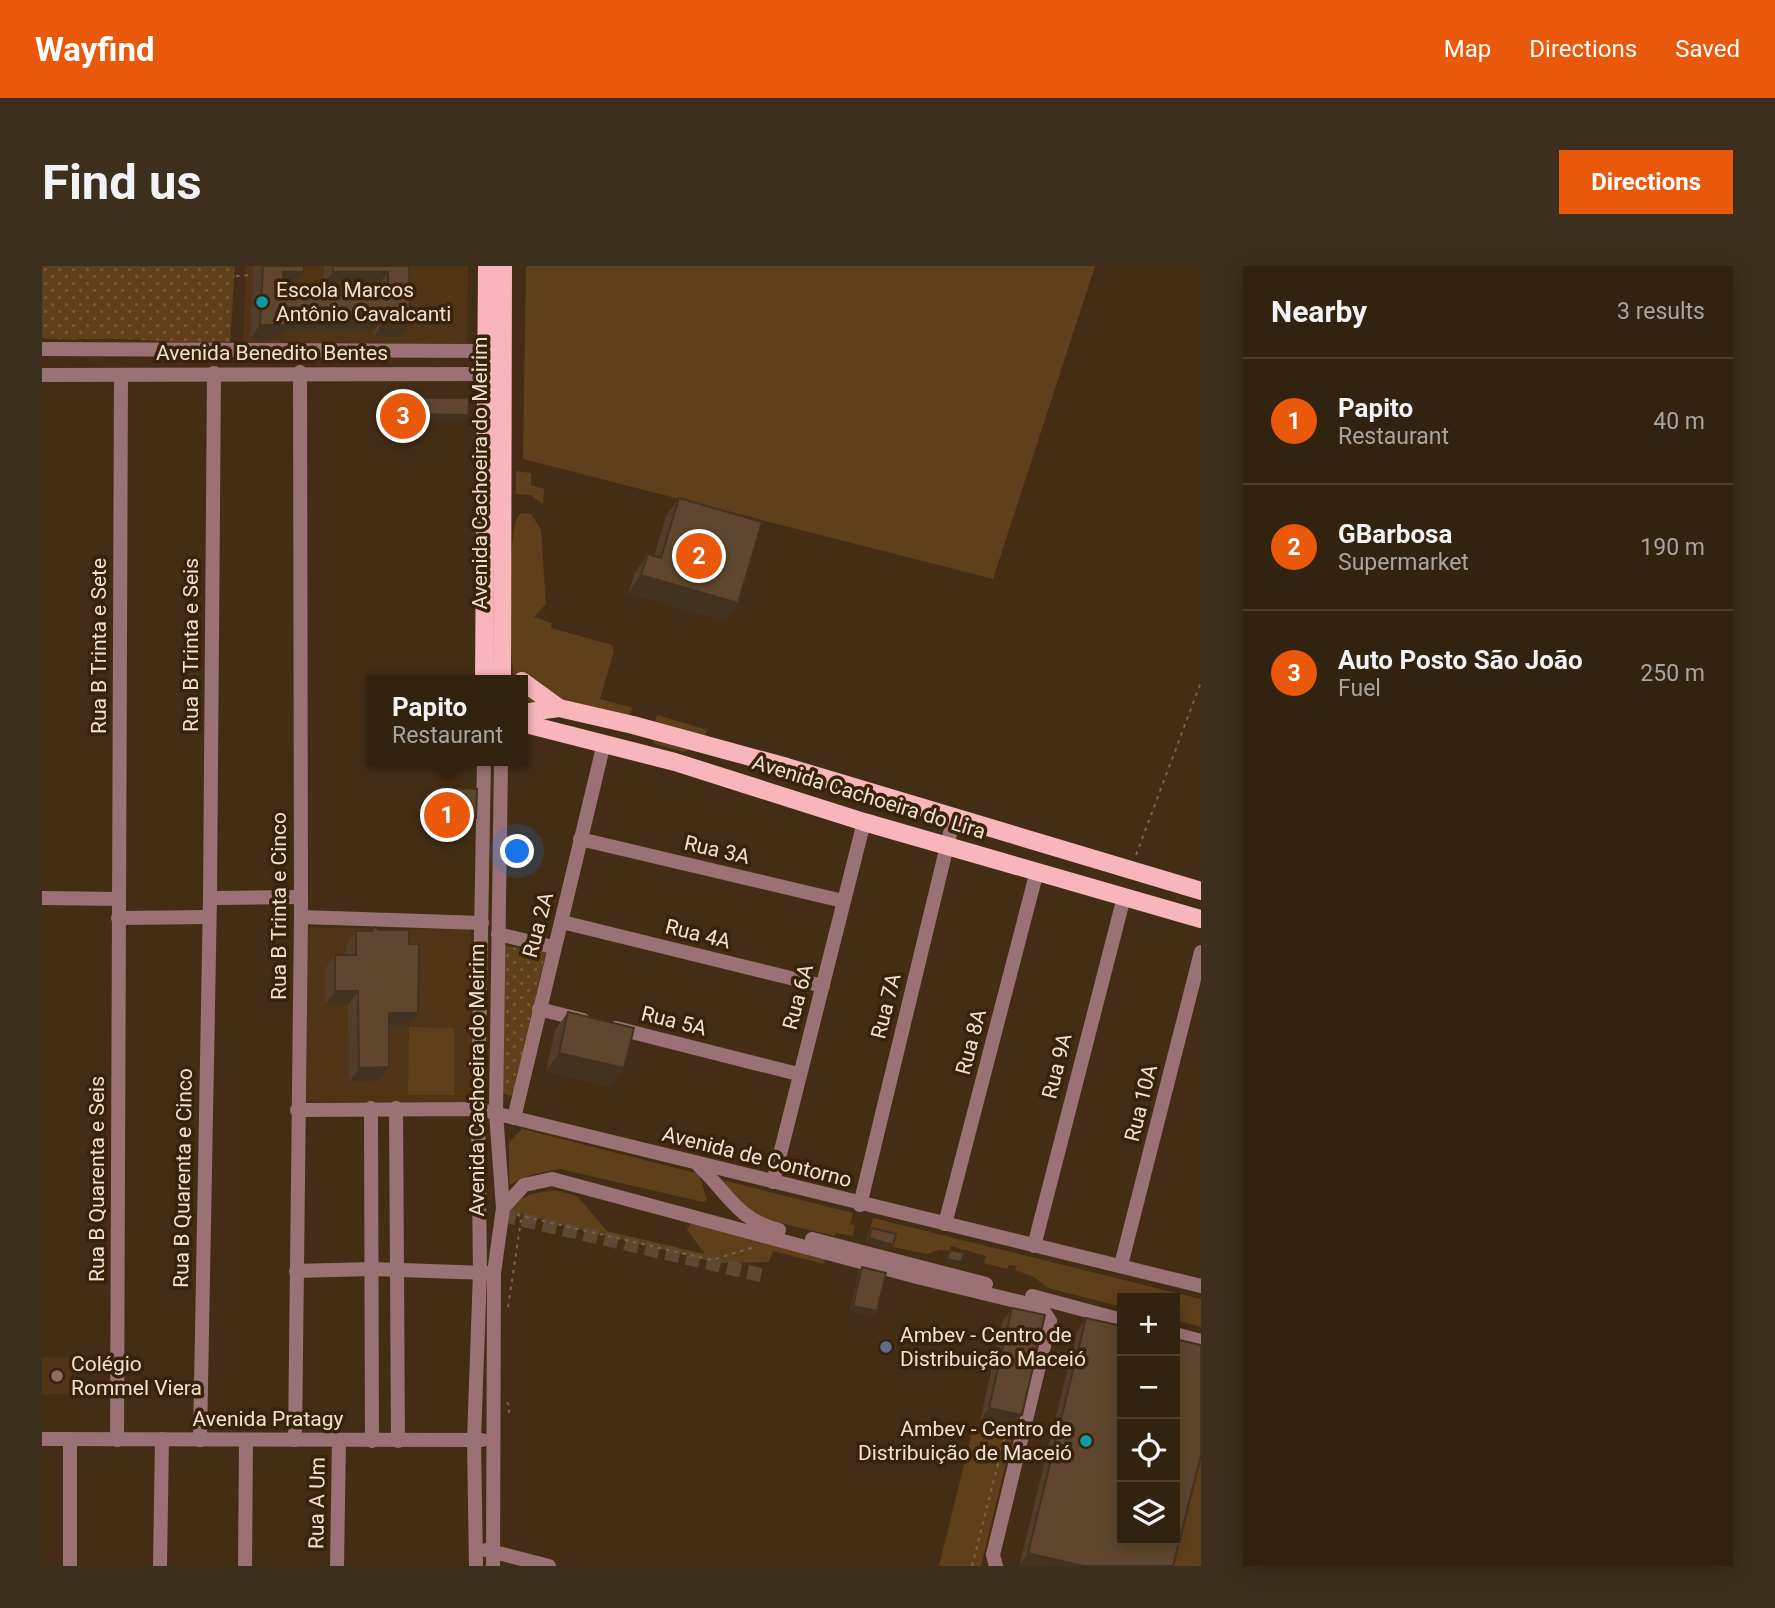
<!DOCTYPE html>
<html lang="en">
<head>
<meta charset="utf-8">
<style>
  :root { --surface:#322210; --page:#3d2f1e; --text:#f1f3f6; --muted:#a8a49f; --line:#4d3f30; --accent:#ea580c }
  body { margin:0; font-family:Roboto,sans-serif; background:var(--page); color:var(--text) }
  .controls { position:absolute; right:21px; bottom:21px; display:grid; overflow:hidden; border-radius:0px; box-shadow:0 4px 18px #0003 }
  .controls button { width:63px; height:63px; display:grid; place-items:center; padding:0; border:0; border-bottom:2px solid var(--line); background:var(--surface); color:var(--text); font:35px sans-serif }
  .you { position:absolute; left:476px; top:586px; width:24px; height:24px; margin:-18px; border:5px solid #fff; border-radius:50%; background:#1a73e8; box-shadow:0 0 0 10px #1a73e833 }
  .badge { display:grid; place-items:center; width:46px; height:46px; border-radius:50%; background:var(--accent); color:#fff; font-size:23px; font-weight:700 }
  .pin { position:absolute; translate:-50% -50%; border:4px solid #fff; box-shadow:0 2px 7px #0006 }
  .popup { position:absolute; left:325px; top:409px; width:161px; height:91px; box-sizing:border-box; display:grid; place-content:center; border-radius:0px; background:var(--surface); filter:drop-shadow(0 2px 5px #0005); font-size:23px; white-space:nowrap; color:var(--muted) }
  .popup b { font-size:26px; color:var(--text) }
  .popup::after { content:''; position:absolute; left:50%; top:100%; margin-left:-14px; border:14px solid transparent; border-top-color:var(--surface) }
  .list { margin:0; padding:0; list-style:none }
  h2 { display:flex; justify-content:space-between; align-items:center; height:91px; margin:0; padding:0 28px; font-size:30px }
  h2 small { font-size:23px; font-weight:400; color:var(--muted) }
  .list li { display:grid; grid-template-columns:46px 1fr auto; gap:21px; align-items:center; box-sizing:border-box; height:126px; padding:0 28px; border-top:2px solid var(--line) }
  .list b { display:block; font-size:26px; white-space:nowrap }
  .list p { margin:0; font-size:23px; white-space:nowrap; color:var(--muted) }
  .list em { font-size:23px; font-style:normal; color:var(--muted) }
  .icon { flex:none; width:38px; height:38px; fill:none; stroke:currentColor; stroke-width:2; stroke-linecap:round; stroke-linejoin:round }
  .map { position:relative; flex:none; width:1159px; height:1300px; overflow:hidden; border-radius:0px }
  header { display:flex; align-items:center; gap:42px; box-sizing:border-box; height:98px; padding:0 35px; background:var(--accent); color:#fff }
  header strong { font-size:33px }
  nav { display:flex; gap:38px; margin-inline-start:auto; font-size:24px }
  .intro { display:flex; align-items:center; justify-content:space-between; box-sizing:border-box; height:168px; padding:0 42px }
  h1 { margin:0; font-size:49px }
  .button { padding:18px 32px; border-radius:0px; background:var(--accent); color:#fff; font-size:24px; font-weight:700 }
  main { display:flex; gap:42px; padding:0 42px }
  aside { flex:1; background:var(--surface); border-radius:0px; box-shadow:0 4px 18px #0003 }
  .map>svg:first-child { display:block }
</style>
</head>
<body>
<header>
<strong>Wayfind</strong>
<nav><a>Map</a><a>Directions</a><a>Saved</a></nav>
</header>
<div class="intro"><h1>Find us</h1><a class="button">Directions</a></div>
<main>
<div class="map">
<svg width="1159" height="1300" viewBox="0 0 1159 1300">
  <defs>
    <pattern id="park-dots" width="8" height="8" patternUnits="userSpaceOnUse" patternTransform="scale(1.75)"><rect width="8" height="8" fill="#5f401b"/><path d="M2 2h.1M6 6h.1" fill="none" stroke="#765b3b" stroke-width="1.8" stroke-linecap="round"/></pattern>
  </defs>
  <rect width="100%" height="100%" fill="#432d15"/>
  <g fill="#4f3515">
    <polygon points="204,0 426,0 425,77 201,77"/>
    <polygon points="263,662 424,663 429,666 430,837 261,835"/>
    <polygon points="30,1091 30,1128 0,1128 0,1092"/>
  </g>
  <g fill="#5f401b">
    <polygon points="484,0 1053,0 951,313 481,193"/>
    <polygon points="474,205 489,207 489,219 502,223 501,238 489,229 474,228"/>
    <path d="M 479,247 L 489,248 L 499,264 L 504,338 L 492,351 L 510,357 L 509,362 L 570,379 L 572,385 L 558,433 L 591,442 L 583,455 L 490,437 L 480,429 L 480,414 L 472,414 C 468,390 463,256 479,247 Z"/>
    <polygon points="615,449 665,464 661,475 642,486 613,478 609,472"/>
    <polygon points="367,761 412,762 412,829 366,829"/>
    <polygon points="480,863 657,908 665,934 661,936 518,903 491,908 467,919 467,876"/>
    <polygon points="677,913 811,947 808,958 813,959 811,970 794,967 793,970 722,953 703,943"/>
    <path d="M 516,925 L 535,930 L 565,965 L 663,988 L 645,964 L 649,957 L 783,993 L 782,998 L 731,985 L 727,996 L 675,997 L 469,946 C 474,928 500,925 516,925 Z"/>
    <polygon points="831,952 1159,1033 1159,1061 1133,1054 1133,1032 1080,1032 1080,1041 1006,1022 992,1011 973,1004 974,1000 967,999 965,1003 942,997 944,990 909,980 907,985 898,984 885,988 850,981 852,969 828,963"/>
    <polygon points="931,1163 970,1172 939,1300 897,1300"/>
    <polygon points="1159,1163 1159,1300 1125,1300"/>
  </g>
  <g fill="url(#park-dots)">
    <path d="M 0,0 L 193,0 L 188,76 C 141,79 96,71 50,73 C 32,73 18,74 0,72 Z"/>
    <polygon points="463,680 504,686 470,830 460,827"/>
  </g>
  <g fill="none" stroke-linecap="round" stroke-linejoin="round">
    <polyline stroke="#5d4831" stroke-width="14" stroke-dasharray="14 7" stroke-linecap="butt" points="460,949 723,1010"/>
    <g stroke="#77634e" stroke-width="2" stroke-dasharray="3.5 5" stroke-linecap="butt">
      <polyline points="194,10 211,9"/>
      <polyline points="1094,589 1159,416"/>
      <polyline points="475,949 670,994 712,981"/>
      <polyline points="466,1041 479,954 476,947"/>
      <polyline points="1018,1069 1033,1072"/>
      <polyline points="465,1136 468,1141 466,1150"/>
      <polyline points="930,1300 965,1162"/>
    </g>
    <g stroke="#9a7276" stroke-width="14">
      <polyline points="0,83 452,85"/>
      <polyline points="0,109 454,108"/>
      <polyline points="538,573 801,635"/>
      <polyline points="0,632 77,633"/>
      <polyline points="168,632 259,631"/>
      <polyline points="259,651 440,657"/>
      <polyline points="76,652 166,651"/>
      <polyline points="520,656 781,720"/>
      <polyline points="456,668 511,681"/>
      <polyline points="497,743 541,754"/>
      <polyline points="574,762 756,808"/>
      <polyline points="329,842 330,1175"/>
      <polyline points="354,842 356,1175"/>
      <polyline points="255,844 436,843 1159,1020"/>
      <polyline points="472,852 562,477"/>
      <path d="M 657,900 C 686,927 695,954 737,964"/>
      <polyline points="731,916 822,556"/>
      <polyline points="818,939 912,551"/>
      <polyline points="461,942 482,919 510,913 875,1011 999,1041 1008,1055 951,1289 954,1300"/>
      <polyline points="903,958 995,605"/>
      <polyline points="770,973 944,1018"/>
      <polyline points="992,980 1082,631"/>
      <polyline points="1079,999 1159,686"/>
      <polyline points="254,1005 330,1003 445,1007"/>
      <polyline points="990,1030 1080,1054"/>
      <polyline points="1133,1068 1159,1075"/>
      <polyline points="0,1173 440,1174"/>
      <polyline points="28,1173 28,1300"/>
      <polyline points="75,1174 79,109"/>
      <polyline points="158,1174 168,632 172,107"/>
      <polyline points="253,1174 259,651 258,106"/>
      <polyline points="444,1284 507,1300"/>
      <polyline points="118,1300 120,1173"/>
      <polyline points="203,1300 204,1174"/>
      <polyline points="295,1300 297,1174"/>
      <polyline points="434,1300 432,1174 438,1006 436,843 442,495"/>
      <polyline points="451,1300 452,1007 461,942 454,847 459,495"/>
    </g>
    <g stroke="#f8b6bc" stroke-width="18">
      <polyline points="442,414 445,0"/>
      <polyline points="460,414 461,0"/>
      <polyline points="480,415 517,442"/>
      <polyline points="480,447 517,442 591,459 745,501 1159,625"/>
      <polyline points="480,457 633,496 822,556 1159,653"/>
    </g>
  </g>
  <g fill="#513d28">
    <polygon points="212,0 262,0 252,20 241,20 241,29 336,29 336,20 281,20 282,0 367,0 359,71 332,71 332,65 242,65 237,73 208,73"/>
    <polygon points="358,132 426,149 422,154 353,152 354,136"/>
    <polygon points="637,232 696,337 683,355 586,327 593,306 606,288 612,290 624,250"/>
    <polygon points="396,521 425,566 384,561 386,534"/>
    <polygon points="314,665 366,761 347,761 347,801 337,815 307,816 306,739 283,739 283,703 293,689 304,689 304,679"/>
    <polygon points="526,746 569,821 504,805 513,764"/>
    <polygon points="830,962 848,983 824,977 826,967"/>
    <polygon points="820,1001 835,1045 831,1050 808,1045 817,1005"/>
    <polygon points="970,1042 970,1163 938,1155 960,1056"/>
    <polygon points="1044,1052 1131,1300 977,1300 1035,1066"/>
  </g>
  <g fill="#423220">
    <polygon points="241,6 262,6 252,20 231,20"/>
    <polygon points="291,6 346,6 336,20 281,20"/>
    <polygon points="247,51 341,51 332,65 242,65 237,73 208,73 218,59"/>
    <polygon points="341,57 368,57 359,71 332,71"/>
    <polygon points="357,148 426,149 422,154 353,152"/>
    <polygon points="599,309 696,337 683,355 586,327"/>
    <polygon points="394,548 434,552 425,566 384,561"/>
    <polygon points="293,725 316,725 306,739 283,739"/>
    <polygon points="347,747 376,747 366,761 337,761"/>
    <polygon points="517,787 582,802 569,821 504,805"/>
    <polygon points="347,801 337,815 307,816 317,802"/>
    <polygon points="827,972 851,979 848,983 824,977"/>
    <polygon points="905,993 919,996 916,1001 902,997"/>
    <polygon points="811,1040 835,1045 831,1050 808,1045"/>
    <polygon points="947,1142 980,1149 970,1163 938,1155"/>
    <polygon points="986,1287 1041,1300 977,1300"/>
  </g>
  <g fill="#5e472e" stroke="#423220" stroke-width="2">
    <polygon points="221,0 262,0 262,6 241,6 241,29 346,29 346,6 291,6 291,0 367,0 368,57 341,57 341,51 247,51 247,59 218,59"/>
    <polygon points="358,132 427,132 426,149 357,148"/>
    <polygon points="637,232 720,256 696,337 599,309 606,288 619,292"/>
    <polygon points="396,521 435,523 434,552 394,548"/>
    <polygon points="333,661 337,664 367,664 367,678 377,678 376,747 347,747 347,801 317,802 316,725 293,725 293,689 314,689 314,665 330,665"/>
    <polygon points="526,746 592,762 582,802 517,787"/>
    <polygon points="830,962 854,968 851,979 827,972"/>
    <polygon points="908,984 922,987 919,996 905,993"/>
    <polygon points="820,1001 844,1007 835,1045 811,1040"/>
    <polygon points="970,1042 1003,1049 980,1149 947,1142"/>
    <polygon points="1044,1052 1080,1060 1080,1274 1133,1274 1133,1073 1159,1079 1159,1189 1131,1300 1041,1300 986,1287"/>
  </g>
  <g fill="#0f9aa8" stroke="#38230a" stroke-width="2.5">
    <circle cx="220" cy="36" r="7"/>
    <circle cx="1044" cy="1175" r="7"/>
  </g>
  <circle fill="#5c6f8a" stroke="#38230a" stroke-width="2.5" cx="844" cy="1081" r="7"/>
  <circle fill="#8d6e63" stroke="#38230a" stroke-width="2.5" cx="15" cy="1110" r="7"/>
  <g text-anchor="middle" stroke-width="7" stroke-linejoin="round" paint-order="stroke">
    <g font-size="21" fill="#efe1d2" stroke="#38230a" text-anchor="start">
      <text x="234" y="31">Escola Marcos<tspan x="234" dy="24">Antônio Cavalcanti</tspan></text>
      <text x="858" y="1076">Ambev - Centro de<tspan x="858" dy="24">Distribuição Maceió</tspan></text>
      <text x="29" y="1105">Colégio<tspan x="29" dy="24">Rommel Viera</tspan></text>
      <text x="1030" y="1170" text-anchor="end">Ambev - Centro de<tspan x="1030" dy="24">Distribuição de Maceió</tspan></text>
    </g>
    <g font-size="21" fill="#efe1d2" stroke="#38230a">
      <text x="230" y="94">Avenida Benedito Bentes</text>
      <text transform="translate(438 207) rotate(-90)" y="7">Avenida Cachoeira do Meirim</text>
      <text transform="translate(149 379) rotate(-90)" y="7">Rua B Trinta e Seis</text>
      <text transform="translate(57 380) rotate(-90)" y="7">Rua B Trinta e Sete</text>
      <text transform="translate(827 531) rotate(17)" y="7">Avenida Cachoeira do Lira</text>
      <text transform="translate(675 584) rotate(13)" y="7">Rua 3A</text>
      <text transform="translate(237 640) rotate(-90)" y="7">Rua B Trinta e Cinco</text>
      <text transform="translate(496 659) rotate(-75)" y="7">Rua 2A</text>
      <text transform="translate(656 668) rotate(14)" y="7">Rua 4A</text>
      <text transform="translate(756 731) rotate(-75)" y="7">Rua 6A</text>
      <text transform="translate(844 740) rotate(-76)" y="7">Rua 7A</text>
      <text transform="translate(632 755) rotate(14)" y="7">Rua 5A</text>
      <text transform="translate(929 776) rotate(-75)" y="7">Rua 8A</text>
      <text transform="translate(1015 800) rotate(-76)" y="7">Rua 9A</text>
      <text transform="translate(435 814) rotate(-90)" y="7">Avenida Cachoeira do Meirim</text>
      <text transform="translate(1099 837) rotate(-76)" y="7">Rua 10A</text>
      <text transform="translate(715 891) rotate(14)" y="7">Avenida de Contorno</text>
      <text transform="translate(141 912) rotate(-89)" y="7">Rua B Quarenta e Cinco</text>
      <text transform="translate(55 913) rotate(-90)" y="7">Rua B Quarenta e Seis</text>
      <text x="226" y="1160">Avenida Pratagy</text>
      <text transform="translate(275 1237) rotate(-89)" y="7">Rua A Um</text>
    </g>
  </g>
</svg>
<div class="controls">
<button>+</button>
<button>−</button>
<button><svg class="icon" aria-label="locate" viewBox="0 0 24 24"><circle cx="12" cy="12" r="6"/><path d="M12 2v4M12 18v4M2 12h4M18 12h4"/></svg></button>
<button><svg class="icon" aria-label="layers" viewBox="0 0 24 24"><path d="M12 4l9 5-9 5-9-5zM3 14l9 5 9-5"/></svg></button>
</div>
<div class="you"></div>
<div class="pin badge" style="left:405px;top:549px">1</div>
<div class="popup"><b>Papito</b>Restaurant</div>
<div class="pin badge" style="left:657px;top:290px">2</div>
<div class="pin badge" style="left:361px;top:150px">3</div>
</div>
<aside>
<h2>Nearby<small>3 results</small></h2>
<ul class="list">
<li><span class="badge">1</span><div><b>Papito</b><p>Restaurant</p></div><em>40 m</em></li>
<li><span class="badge">2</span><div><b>GBarbosa</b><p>Supermarket</p></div><em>190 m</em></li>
<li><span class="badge">3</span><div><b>Auto Posto São João</b><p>Fuel</p></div><em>250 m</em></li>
</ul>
</aside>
</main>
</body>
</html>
